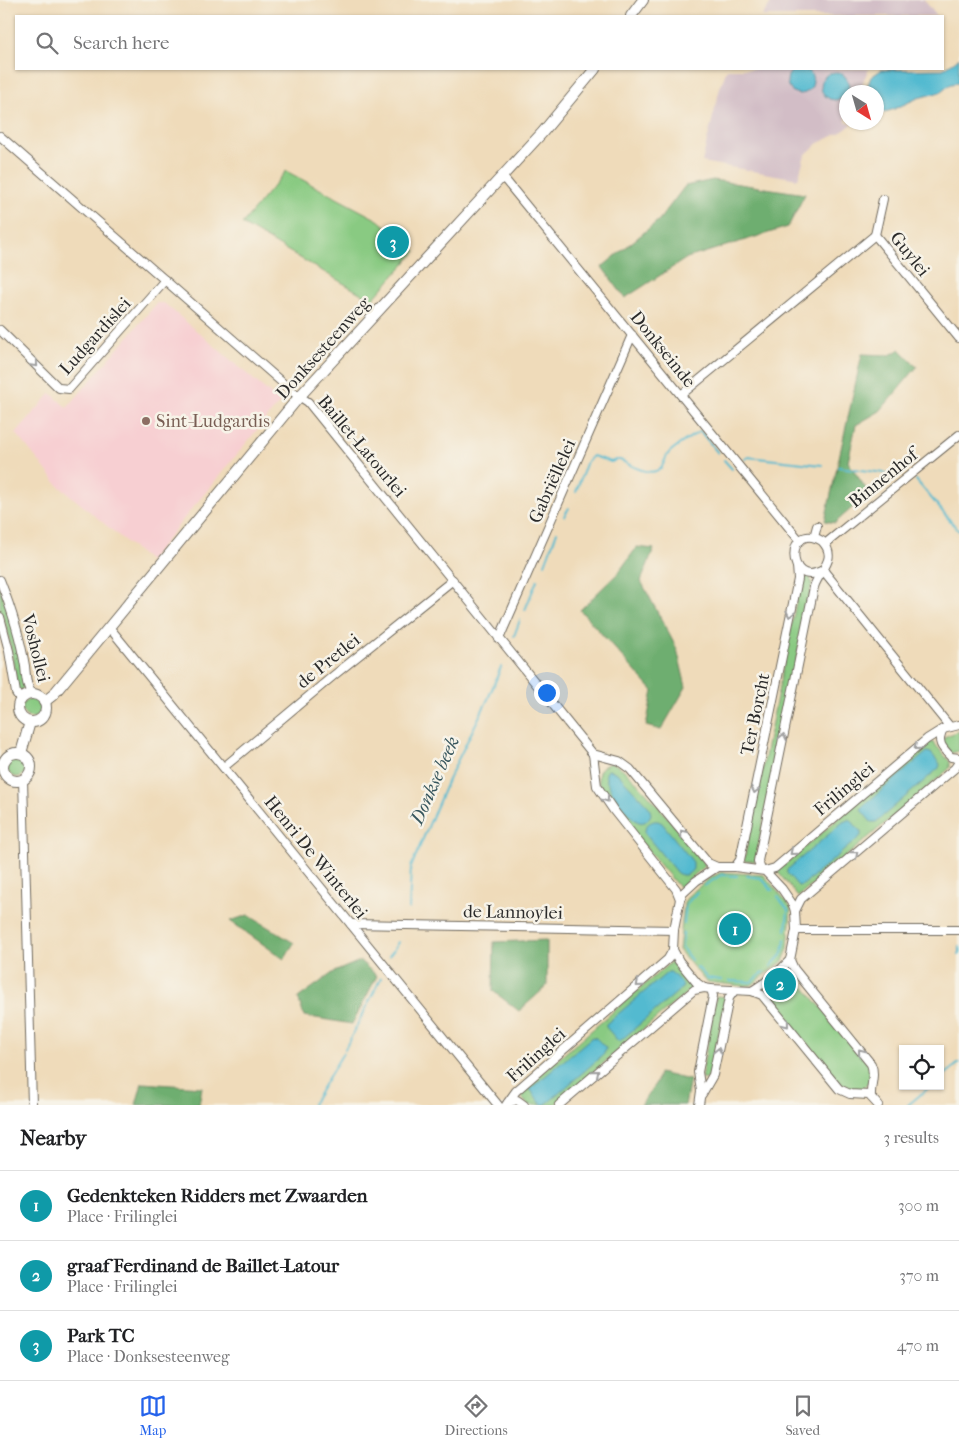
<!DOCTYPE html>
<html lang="en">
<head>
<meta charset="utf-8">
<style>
  :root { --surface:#fff; --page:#f2f2f2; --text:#202124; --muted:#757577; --line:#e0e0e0; --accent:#2563eb }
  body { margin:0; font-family:"IM FELL French Canon",serif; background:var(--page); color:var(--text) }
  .controls { position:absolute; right:15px; bottom:15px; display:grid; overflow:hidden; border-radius:0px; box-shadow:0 1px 4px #0004 }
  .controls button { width:45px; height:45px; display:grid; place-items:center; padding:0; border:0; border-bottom:1px solid var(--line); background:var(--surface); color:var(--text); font:25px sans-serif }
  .compass { position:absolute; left:839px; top:85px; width:45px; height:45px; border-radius:50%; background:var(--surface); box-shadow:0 1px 4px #0004; rotate:143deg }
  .you { position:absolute; left:546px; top:692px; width:18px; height:18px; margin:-12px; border:4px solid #fff; border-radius:50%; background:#1a73e8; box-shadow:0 0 0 8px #1a73e833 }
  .badge { display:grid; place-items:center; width:32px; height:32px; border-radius:50%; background:var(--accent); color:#fff; font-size:16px; font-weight:700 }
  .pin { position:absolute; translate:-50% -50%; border:2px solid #fff; box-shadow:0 1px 5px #0006 }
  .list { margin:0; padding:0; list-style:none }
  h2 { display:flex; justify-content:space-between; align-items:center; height:65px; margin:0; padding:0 20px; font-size:21px }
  h2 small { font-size:16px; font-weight:400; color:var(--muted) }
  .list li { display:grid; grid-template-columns:32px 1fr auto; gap:15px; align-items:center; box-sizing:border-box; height:70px; padding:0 20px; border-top:1px solid var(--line) }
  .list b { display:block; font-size:19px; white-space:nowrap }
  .list p { margin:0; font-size:16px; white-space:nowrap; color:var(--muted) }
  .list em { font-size:16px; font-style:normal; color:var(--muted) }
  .icon { flex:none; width:28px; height:28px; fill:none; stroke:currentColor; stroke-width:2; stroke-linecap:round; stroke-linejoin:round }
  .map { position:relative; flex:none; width:959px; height:1105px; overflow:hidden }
  .search { position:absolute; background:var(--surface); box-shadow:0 1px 4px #0004; left:15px; right:15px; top:15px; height:55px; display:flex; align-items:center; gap:12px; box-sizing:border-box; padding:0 18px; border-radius:0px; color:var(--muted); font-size:19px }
  .sheet { height:275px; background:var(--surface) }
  nav { display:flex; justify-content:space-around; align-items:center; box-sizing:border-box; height:70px; border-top:1px solid var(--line); background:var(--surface); font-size:14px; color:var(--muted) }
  nav a { display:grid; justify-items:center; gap:2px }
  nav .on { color:var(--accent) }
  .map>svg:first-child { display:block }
</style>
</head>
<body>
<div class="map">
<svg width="959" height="1105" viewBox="0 0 959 1105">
  <rect width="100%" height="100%" fill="#f7f3e8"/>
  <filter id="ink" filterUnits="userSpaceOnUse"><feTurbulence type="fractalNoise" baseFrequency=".02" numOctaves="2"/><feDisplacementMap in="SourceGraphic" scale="10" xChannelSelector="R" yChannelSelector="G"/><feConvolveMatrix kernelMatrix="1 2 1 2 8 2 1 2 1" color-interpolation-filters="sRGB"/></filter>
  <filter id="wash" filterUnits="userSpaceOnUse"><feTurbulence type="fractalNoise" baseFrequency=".0096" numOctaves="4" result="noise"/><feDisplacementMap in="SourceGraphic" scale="20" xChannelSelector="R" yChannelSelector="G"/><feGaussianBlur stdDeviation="1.12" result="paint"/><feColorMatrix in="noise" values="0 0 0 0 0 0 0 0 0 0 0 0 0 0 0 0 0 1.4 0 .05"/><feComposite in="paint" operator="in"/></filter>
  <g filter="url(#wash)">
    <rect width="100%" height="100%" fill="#efdbba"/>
    <polygon fill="#f7cfd2" points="157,303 164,303 280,402 149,561 59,486 16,433 51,393 67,408"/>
    <g fill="#d2bdc6">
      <polygon points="773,0 924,0 937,16 762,16"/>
      <polygon points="727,69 869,69 863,81 861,92 846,92 846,122 852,123 850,126 843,131 819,143 807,153 804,158 798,179 702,162 720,88"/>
    </g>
    <g fill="#89ca82" stroke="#5a7a56">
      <polygon points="286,171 378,220 416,251 372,300 242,224"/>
      <polygon points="804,576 810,577 812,583 755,861 744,861 801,578"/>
      <polygon points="0,587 14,630 26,687 18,691 8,632 0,608"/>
      <circle cx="32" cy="708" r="10"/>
      <polygon points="959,731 959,751 951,753 942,741 946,736"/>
      <polygon points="930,742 934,743 950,762 950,768 798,897 777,871 927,743"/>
      <circle cx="17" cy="767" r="10"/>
      <path d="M 612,763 C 631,767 689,845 705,864 L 705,866 L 680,887 L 677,885 C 654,857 629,830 610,799 C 606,794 601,788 599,783 C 596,772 601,765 612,763 Z"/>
      <polygon points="722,872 764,875 791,908 788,949 783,961 752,985 743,986 706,982 679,950 684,902 689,895 711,877"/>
      <polygon points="671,962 692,987 691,989 554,1105 528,1105 522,1098 521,1091"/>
      <path d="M 791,971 L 829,1017 L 829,1020 L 844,1037 L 847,1038 L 869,1065 L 870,1080 C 854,1105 830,1074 819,1061 L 819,1057 L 805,1041 L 802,1040 L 765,994 L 764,992 Z"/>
      <path d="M 716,996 L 726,997 L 710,1076 C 707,1079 705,1081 701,1078 Z"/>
    </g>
    <g fill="#6eae70" stroke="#4c6c4e">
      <polygon points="713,180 805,194 788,227 687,258 625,298 602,267 659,220 685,186"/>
      <polygon points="900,349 917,367 880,411 856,425 848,462 869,493 835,523 825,521 862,354 890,355"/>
      <polygon points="637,547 654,549 641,581 677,649 686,687 661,730 646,726 653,691 580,610 618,573"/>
      <polygon points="248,915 294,943 284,959 230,921"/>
      <polygon points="547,940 547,986 519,1011 493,991 494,942"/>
      <polygon points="360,961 377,976 352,1024 304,1016 298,998 334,972"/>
      <polygon points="659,1073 690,1080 685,1105 641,1105 657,1081"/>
      <polygon points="142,1083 202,1087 199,1105 136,1105"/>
    </g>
    <g fill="#52bad0" stroke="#3e727e">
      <polygon points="959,57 959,83 951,84 941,92 918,98 892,110 877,114 876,92 865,92 871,77 881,70 943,69 955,61"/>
      <circle cx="800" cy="81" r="13"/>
      <circle cx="835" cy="86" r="14"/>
      <polygon points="927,752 931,753 940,764 939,768 876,822 871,822 861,810 863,806"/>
      <path d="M 608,770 L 613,771 L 618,774 L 649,807 L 651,814 C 649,819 645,824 639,822 C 630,820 607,787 606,778 C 605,774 606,774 608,770 Z"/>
      <polygon points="850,819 861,832 861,836 803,885 798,886 787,873 787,870 843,822"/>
      <path d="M 654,821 L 658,821 L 662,823 L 693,862 L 693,869 C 689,875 684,877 677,873 L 646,835 C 643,829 647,823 654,821 Z"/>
      <polygon points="668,972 671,972 683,985 682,988 620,1041 618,1041 606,1027 606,1024"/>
      <polygon points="592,1037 596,1038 606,1048 604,1054 550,1101 544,1105 541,1104 530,1089"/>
    </g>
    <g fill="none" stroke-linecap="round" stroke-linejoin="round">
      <g stroke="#52bad0" stroke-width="2">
        <polyline points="745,459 748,457 822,465"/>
        <polyline points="724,460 732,469"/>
        <polyline points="838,467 900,475"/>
        <polyline points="916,480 959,531"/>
        <path d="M 576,492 L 587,461 L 593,456 L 611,462 L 616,460 L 620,460 C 631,465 650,478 661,468 C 664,464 665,458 668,454 C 672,448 693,436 700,431 L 718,453"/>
        <polyline points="564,516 569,508"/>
        <polyline points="545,564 557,532"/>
        <polyline points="525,610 537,580"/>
        <polyline points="514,636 520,620"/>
        <polyline points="747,876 761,878 772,890"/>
        <polyline points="704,886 721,875 737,876"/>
        <polyline points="778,897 788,910 786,930"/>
        <polyline points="409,909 411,867 448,780 488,699 501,667"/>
        <polyline points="684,924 686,904 697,892"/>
        <polyline points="683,933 682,948 691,960"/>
        <polyline points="959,947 959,954"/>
        <polyline points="389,956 393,951 398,942"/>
        <polyline points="771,966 783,953 785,939"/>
        <polyline points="697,967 707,978 721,980"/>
        <polyline points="730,981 751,982 764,972"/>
        <polyline points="345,1049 381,978"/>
        <polyline points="940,1079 959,1063"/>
        <polyline points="312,1105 343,1053"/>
        <polyline points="908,1105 931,1086"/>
      </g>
    </g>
  </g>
  <g filter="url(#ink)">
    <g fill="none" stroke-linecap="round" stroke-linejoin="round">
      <g stroke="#70695d" stroke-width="10">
        <g id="minor">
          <polyline points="0,136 293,392 308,402 593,754 597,786 614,811 676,889 680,899"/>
          <polyline points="502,176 800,541"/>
          <polyline points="875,235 959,338"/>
          <polyline points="875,235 883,199"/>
          <polyline points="0,330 59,388 69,389 165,280"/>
          <polyline points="681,395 875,235"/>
          <polyline points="814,537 817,526"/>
          <polyline points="825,544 959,435"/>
          <polyline points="823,570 950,727"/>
          <path d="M 0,580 C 11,608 20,636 25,666 C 26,675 26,689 34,695"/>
          <polyline points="0,617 9,651 16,693 21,700"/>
          <polyline points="109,627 498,1105"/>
          <polyline points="499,639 632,335"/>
          <path d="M 943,729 C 936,742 942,748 951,757 L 959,758"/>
          <polyline points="593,754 619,761 630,769 708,863 717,867"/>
          <polyline points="224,767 333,676 453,580"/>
          <polyline points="23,779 32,1105"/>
          <polygon points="717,867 735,867 765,871 782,889 793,905 795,911 796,930 790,960 773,977 752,991 711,989 704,988 697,983 679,961 673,950 674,930 680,899 683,893 696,881"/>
          <polyline points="735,867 740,860 798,579 797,566"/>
          <path d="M 761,870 L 758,861 L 814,587 C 819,570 839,559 822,541 C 785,519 785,591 823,570"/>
          <polyline points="765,871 775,868 927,739 943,729 959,725"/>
          <polyline points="795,911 801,899 955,768 959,762"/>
          <polyline points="351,924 674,930"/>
          <polyline points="796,930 959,930"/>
          <path d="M 790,960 L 794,969 L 871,1064 C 876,1075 870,1085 871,1097"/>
          <polyline points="752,991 762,995 839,1089 850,1094 869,1095 878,1105"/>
          <polyline points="702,1094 713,1075 729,998 734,991"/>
          <polyline points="508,1103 517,1100 524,1105"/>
          <polyline points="506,1105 516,1091 668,959 673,950"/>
          <polyline points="559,1105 694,990 704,988"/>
          <polyline points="699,1105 701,1091 698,1072 713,996 711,989"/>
        </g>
      </g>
      <g stroke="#70695d" stroke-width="12">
        <g id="tertiary">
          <polyline points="631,16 643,0"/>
          <circle cx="32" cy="708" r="14"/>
          <polyline points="44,702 53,695 299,397 542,133 595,69"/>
          <polyline points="21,753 30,722"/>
          <circle cx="17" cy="767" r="14"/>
        </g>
      </g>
      <use href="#minor" stroke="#fff" stroke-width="8"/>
      <use href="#tertiary" stroke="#fff" stroke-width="10"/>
    </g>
    <defs><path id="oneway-chevron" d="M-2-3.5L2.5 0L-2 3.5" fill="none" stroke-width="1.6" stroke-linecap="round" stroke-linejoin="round" transform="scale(1.25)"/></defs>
    <g stroke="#a0a0a0">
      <use href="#oneway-chevron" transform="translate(35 364) rotate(45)"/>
      <use href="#oneway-chevron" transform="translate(790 614) rotate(102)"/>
      <use href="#oneway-chevron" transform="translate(783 737) rotate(-79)"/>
      <use href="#oneway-chevron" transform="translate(917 747) rotate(140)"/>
      <use href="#oneway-chevron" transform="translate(755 790) rotate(102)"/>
      <use href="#oneway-chevron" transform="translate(606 799) rotate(56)"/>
      <use href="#oneway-chevron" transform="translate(683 833) rotate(-130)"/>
      <use href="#oneway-chevron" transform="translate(793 852) rotate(140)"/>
      <use href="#oneway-chevron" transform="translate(855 854) rotate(-41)"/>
      <use href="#oneway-chevron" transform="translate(639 984) rotate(139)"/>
      <use href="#oneway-chevron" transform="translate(786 1024) rotate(51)"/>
      <use href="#oneway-chevron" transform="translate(718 1051) rotate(-78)"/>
      <use href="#oneway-chevron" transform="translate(861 1052) rotate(-129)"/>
      <use href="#oneway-chevron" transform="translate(596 1073) rotate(-40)"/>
    </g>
  </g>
  <circle fill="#8d6e63" stroke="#f7f3e8" stroke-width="2" cx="146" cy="421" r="5"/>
  <g text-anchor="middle" stroke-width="5" stroke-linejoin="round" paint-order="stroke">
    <g font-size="18" fill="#2b2b2b" stroke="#f7f3e8">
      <text transform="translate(910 254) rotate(51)" y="6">Guylei</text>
      <text transform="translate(95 336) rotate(-48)" y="6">Ludgardislei</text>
      <text transform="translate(323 348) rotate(-48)" y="6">Donksesteenweg</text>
      <text transform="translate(663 349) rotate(51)" y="6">Donkseinde</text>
      <text transform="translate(362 446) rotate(50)" y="6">Baillet-Latourlei</text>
      <text transform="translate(883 478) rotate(-39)" y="6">Binnenhof</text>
      <text transform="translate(552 481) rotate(-66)" y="6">Gabriëllelei</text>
      <text transform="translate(36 648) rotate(76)" y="6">Voshollei</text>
      <text transform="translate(328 661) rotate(-39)" y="6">de Pretlei</text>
      <text transform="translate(755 714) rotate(-78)" y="6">Ter Borcht</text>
      <text transform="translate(844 789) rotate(-40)" y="6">Frilinglei</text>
      <text transform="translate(316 857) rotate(51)" y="6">Henri De Winterlei</text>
      <text transform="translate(513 912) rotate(1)" y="6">de Lannoylei</text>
      <text transform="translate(536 1055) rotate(-42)" y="6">Frilinglei</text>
    </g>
    <g font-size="18" fill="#785e54" stroke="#f7f3e8" text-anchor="start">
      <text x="156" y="427">Sint-Ludgardis</text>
    </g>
    <g font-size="19" font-style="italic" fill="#37565d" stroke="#f7f3e8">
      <text transform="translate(434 780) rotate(-66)" y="7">Donkse beek</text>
    </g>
  </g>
</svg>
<div class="controls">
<button><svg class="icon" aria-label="locate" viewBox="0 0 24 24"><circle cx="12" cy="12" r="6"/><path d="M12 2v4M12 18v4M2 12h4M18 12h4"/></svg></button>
</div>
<svg class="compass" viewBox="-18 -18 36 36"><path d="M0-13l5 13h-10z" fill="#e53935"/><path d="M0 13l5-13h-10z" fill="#757577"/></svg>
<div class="you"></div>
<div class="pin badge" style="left:735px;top:929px;background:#0f9aa8">1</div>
<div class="pin badge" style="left:780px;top:984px;background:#0f9aa8">2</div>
<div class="pin badge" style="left:393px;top:242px;background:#0f9aa8">3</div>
<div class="search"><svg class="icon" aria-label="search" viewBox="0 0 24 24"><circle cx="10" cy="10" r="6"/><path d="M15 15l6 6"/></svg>Search here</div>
</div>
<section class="sheet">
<h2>Nearby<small>3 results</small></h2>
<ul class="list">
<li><span class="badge" style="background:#0f9aa8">1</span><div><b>Gedenkteken Ridders met Zwaarden</b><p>Place · Frilinglei</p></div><em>300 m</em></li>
<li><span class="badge" style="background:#0f9aa8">2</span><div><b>graaf Ferdinand de Baillet-Latour</b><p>Place · Frilinglei</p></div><em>370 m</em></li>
<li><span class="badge" style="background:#0f9aa8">3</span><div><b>Park TC</b><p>Place · Donksesteenweg</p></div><em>470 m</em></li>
</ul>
</section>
<nav>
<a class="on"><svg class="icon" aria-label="map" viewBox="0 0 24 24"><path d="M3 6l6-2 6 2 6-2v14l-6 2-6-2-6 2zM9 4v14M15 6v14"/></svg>Map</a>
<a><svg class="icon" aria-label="directions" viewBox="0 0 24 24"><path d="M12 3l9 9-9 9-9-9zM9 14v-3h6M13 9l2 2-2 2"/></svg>Directions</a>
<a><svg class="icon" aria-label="saved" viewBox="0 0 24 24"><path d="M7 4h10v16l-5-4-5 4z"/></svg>Saved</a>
</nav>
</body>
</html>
